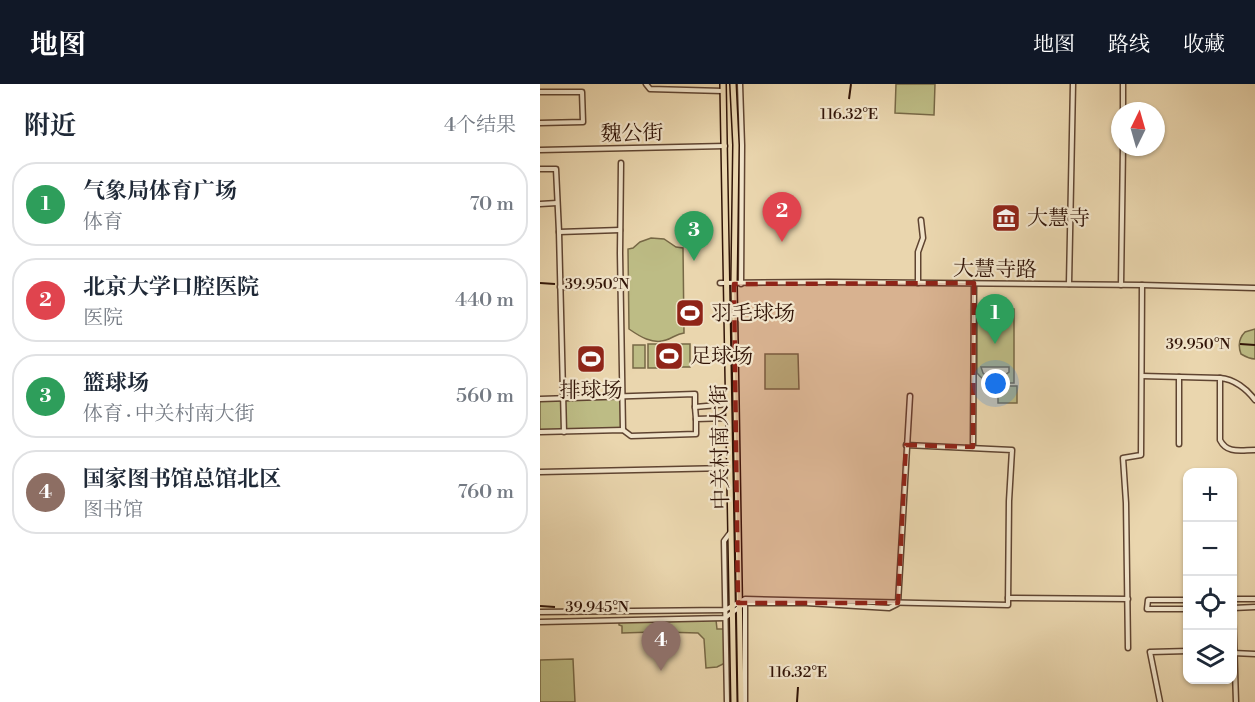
<!DOCTYPE html>
<html lang="zh">
<head>
<meta charset="utf-8">
<style>
  :root { --surface:#fff; --page:#f2f2f3; --text:#1f2937; --muted:#747a83; --line:#e0e1e3; --accent:#111827 }
  body { margin:0; font-family:"Libre Bodoni","Noto Serif SC",serif; background:var(--page); color:var(--text) }
  .controls { position:absolute; right:18px; bottom:18px; display:grid; overflow:hidden; border-radius:12px; box-shadow:0 2px 4px #0004 }
  .controls button { width:54px; height:54px; display:grid; place-items:center; padding:0; border:0; border-bottom:2px solid var(--line); background:var(--surface); color:var(--text); font:30px sans-serif }
  .compass { position:absolute; left:571px; top:18px; width:54px; height:54px; border-radius:50%; background:var(--surface); box-shadow:0 2px 4px #0004; rotate:5deg }
  .you { position:absolute; left:456px; top:300px; width:21px; height:21px; margin:-15px; border:4px solid #fff; border-radius:50%; background:#1a73e8; box-shadow:0 0 0 9px #1a73e833 }
  .badge { display:grid; place-items:center; width:39px; height:39px; border-radius:50%; background:var(--accent); color:#fff; font-size:20px; font-weight:700 }
  .pin { position:absolute; translate:-50% -50px; filter:drop-shadow(0 2px 3px #0008) }
  .pin::after { content:''; position:absolute; top:32px; width:21px; height:18px; background:inherit; clip-path:polygon(0 0,100% 0,50% 100%) }
  .list { margin:0; padding:0; list-style:none }
  h2 { display:flex; justify-content:space-between; align-items:center; height:78px; margin:0; padding:0 24px; font-size:26px }
  h2 small { font-size:20px; font-weight:400; color:var(--muted) }
  .list li { display:grid; grid-template-columns:39px 1fr auto; gap:18px; align-items:center; box-sizing:border-box; height:84px; margin:0 12px 12px; padding:0 12px; border:2px solid var(--line); border-radius:24px }
  .list b { display:block; font-size:22px; white-space:nowrap }
  .list p { margin:0; font-size:20px; white-space:nowrap; color:var(--muted) }
  .list em { font-size:20px; font-style:normal; color:var(--muted) }
  .icon { flex:none; width:33px; height:33px; fill:none; stroke:currentColor; stroke-width:2; stroke-linecap:round; stroke-linejoin:round }
  .map { position:relative; flex:none; width:715px; height:618px; overflow:hidden }
  header { display:flex; align-items:center; gap:36px; box-sizing:border-box; height:84px; padding:0 30px; background:var(--accent); color:#fff }
  header strong { font-size:28px }
  nav { display:flex; gap:33px; margin-inline-start:auto; font-size:21px }
  main { display:flex }
  aside { flex:1; background:var(--surface) }
  .map>svg:first-child { display:block }
</style>
</head>
<body>
<header>
<strong>地图</strong>
<nav><a>地图</a><a>路线</a><a>收藏</a></nav>
</header>
<main>
<aside>
<h2>附近<small>4个结果</small></h2>
<ul class="list">
<li><span class="badge" style="background:#2e9e5b">1</span><div><b>气象局体育广场</b><p>体育</p></div><em>70 m</em></li>
<li><span class="badge" style="background:#e0444e">2</span><div><b>北京大学口腔医院</b><p>医院</p></div><em>440 m</em></li>
<li><span class="badge" style="background:#2e9e5b">3</span><div><b>篮球场</b><p>体育 · 中关村南大街</p></div><em>560 m</em></li>
<li><span class="badge" style="background:#8d6e63">4</span><div><b>国家图书馆总馆北区</b><p>图书馆</p></div><em>760 m</em></li>
</ul>
</aside>
<div class="map">
<svg width="715" height="618" viewBox="0 0 715 618">
  <rect width="100%" height="100%" fill="#ead6ae"/>
  <filter id="stains"><feTurbulence type="fractalNoise" baseFrequency=".00333" numOctaves="4"/><feColorMatrix values="0 0 0 0 .2 0 0 0 0 .09 0 0 0 0 .02 0 0 0 .5 -.17"/></filter>
  <radialGradient id="worn" r=".72"><stop offset=".6" stop-color="#630" stop-opacity="0"/><stop offset="1" stop-color="#630" stop-opacity=".3"/></radialGradient>
  <g fill="#bdbc85" stroke="#776846" stroke-width="1.5" fill-rule="evenodd">
    <polygon points="356,0 395,0 394,31 355,29"/>
    <path d="M 111,154 L 124,155 L 136,163 L 143,164 L 144,249 C 136,250 133,254 126,256 C 113,261 99,252 89,245 L 88,165 L 93,164 L 100,158 Z"/>
    <path d="M 452,225 L 461,226 L 469,231 L 470,225 L 474,225 L 474,299 L 469,299 L 468,294 C 457,303 446,300 437,289 L 437,236 L 442,229 ZM 441,283 L 469,283 L 469,288 L 459,295 L 450,295 L 443,289 Z"/>
    <path d="M 715,245 L 715,275 C 710,275 706,273 701,270 C 698,262 699,254 705,248 Z"/>
    <rect x="108" y="260" width="12" height="24"/>
    <rect x="124" y="260" width="11" height="24"/>
    <polygon points="138,260 150,260 150,283 139,283"/>
    <rect x="93" y="261" width="12" height="23"/>
    <polygon points="225,270 258,270 259,305 225,305"/>
    <rect x="458" y="302" width="19" height="17"/>
    <polygon points="83,312 83,346 0,348 0,314"/>
    <polygon points="176,536 177,545 184,545 185,579 177,583 166,584 164,555 158,549 122,548 121,537"/>
    <polygon points="114,537 114,548 82,549 82,542 79,541 79,538"/>
    <polygon points="33,575 35,618 0,618 0,576"/>
  </g>
  <g fill="none" stroke-linecap="round" stroke-linejoin="round">
    <g stroke="#5f4431" stroke-width="7">
      <g id="minor">
        <polyline points="106,0 110,5 183,7"/>
        <polyline points="200,0 202,61 201,200"/>
        <polyline points="0,8 42,8 43,38 0,39"/>
        <polyline points="583,27 583,0"/>
        <polyline points="0,66 185,62"/>
        <polyline points="81,79 80,169 83,346"/>
        <polyline points="0,85 16,85 19,148 24,348"/>
        <polyline points="0,120 17,119"/>
        <polyline points="19,148 80,146"/>
        <polyline points="180,199 289,198 602,201 715,204"/>
        <polyline points="378,199 378,168 383,154 381,136"/>
        <polyline points="529,200 533,0"/>
        <polyline points="581,201 583,63"/>
        <polyline points="20,203 81,201"/>
        <path d="M 602,292 L 680,294 L 680,356 C 687,370 701,366 715,366"/>
        <path d="M 680,294 C 694,295 707,305 715,316"/>
        <polyline points="0,315 155,310 155,323 189,320"/>
        <polyline points="155,323 156,335"/>
        <polyline points="0,348 83,346 91,352 156,350 156,335 189,334"/>
        <polyline points="639,360 639,293"/>
        <polyline points="433,363 434,199"/>
        <polyline points="0,388 189,384"/>
        <polyline points="468,514 588,515"/>
        <polyline points="692,515 715,515"/>
        <polyline points="648,516 608,516 607,525 648,525"/>
        <polyline points="358,519 370,312"/>
        <polyline points="205,520 205,618"/>
        <polyline points="693,524 696,618"/>
        <polyline points="693,524 715,523"/>
        <polyline points="0,528 185,526 205,515 468,521 469,417 472,366 366,361"/>
        <polyline points="0,538 185,534 205,519 266,519 349,524 357,520"/>
        <polyline points="588,564 586,419 583,374 601,371 602,201"/>
        <polyline points="693,569 715,570"/>
        <polyline points="187,618 184,457 190,449"/>
        <polyline points="620,618 610,568 648,567"/>
      </g>
    </g>
    <g stroke="#311407" stroke-width="8">
      <g id="major">
        <polyline points="183,0 194,618"/>
        <polyline points="193,0 196,61 194,200 201,618"/>
      </g>
    </g>
    <use href="#minor" stroke="#f1e4ca" stroke-width="4"/>
    <use href="#major" stroke="#ead6ae" stroke-width="5"/>
  </g>
  <path fill="#8f2418" fill-opacity="0.2" stroke="#8f2418" stroke-width="4.5" stroke-dasharray="12 8" stroke-linejoin="round" d="M 434,199 L 433,363 L 366,361 L 358,519 L 198,519 L 194,200 Z"/>
  <path fill="none" stroke="#311407" stroke-width="2" d="M 309,15 L 311,0M 0,199 L 15,200M 700,260 L 715,261M 0,522 L 15,523M 257,618 L 258,603"/>
  <defs>
    <g id="museum-square" transform="scale(1.5)"><rect x="-9" y="-9" width="18" height="18" rx="4" fill="#8f2418" stroke="#f1e4ca"/><path d="M0-6L6-3V-2H-6V-3ZM-5-1h2V3h-2ZM-1-1h2V3h-2ZM3-1h2V3H3ZM-6 4H6V6H-6Z" fill="#fff"/></g>
    <g id="stadium-square" transform="scale(1.5)"><rect x="-9" y="-9" width="18" height="18" rx="4" fill="#8f2418" stroke="#f1e4ca"/><path d="M0-5a6.5 5 0 1 0 0 10a6.5 5 0 1 0 0-10ZM-3.5-1.8h7v3.6h-7Z" fill="#fff"/></g>
  </defs>
  <g fill-rule="evenodd">
    <use href="#museum-square" x="466" y="134"/>
    <use href="#stadium-square" x="150" y="229"/>
    <use href="#stadium-square" x="129" y="272"/>
    <use href="#stadium-square" x="51" y="275"/>
  </g>
  <g text-anchor="middle" stroke-width="4.5" stroke-linejoin="round" paint-order="stroke">
    <g font-size="21" fill="#311407" stroke="#f1e4ca">
      <text transform="translate(92 49) rotate(-1)" y="7">魏公街</text>
      <text transform="translate(455 185) rotate(1)" y="7">大慧寺路</text>
      <text transform="translate(180 363) rotate(-91)" y="7">中关村南大街</text>
    </g>
    <g font-size="21" fill="#311407" stroke="#f1e4ca" text-anchor="start">
      <text x="487" y="141">大慧寺</text>
      <text x="171" y="236">羽毛球场</text>
      <text x="150" y="279">足球场</text>
      <text x="51" y="313" text-anchor="middle">排球场</text>
    </g>
  </g>
  <g font-size="15" text-anchor="middle" fill="#311407" stroke="#f1e4ca" stroke-width="4.5" stroke-linejoin="round" paint-order="stroke">
    <text x="309" y="35">116.32°E</text>
    <text x="57" y="205">39.950°N</text>
    <text x="658" y="265">39.950°N</text>
    <text x="57" y="528">39.945°N</text>
    <text x="258" y="593">116.32°E</text>
  </g>
  <rect width="100%" height="100%" filter="url(#stains)"/>
  <rect width="100%" height="100%" fill="url(#worn)"/>
</svg>
<div class="controls">
<button>+</button>
<button>−</button>
<button><svg class="icon" aria-label="locate" viewBox="0 0 24 24"><circle cx="12" cy="12" r="6"/><path d="M12 2v4M12 18v4M2 12h4M18 12h4"/></svg></button>
<button><svg class="icon" aria-label="layers" viewBox="0 0 24 24"><path d="M12 4l9 5-9 5-9-5zM3 14l9 5 9-5"/></svg></button>
</div>
<svg class="compass" viewBox="-18 -18 36 36"><path d="M0-13l5 13h-10z" fill="#e53935"/><path d="M0 13l5-13h-10z" fill="#747a83"/></svg>
<div class="you"></div>
<div class="pin badge" style="left:455px;top:260px;background:#2e9e5b">1</div>
<div class="pin badge" style="left:242px;top:158px;background:#e0444e">2</div>
<div class="pin badge" style="left:154px;top:177px;background:#2e9e5b">3</div>
<div class="pin badge" style="left:121px;top:587px;background:#8d6e63">4</div>
</div>
</main>
</body>
</html>
